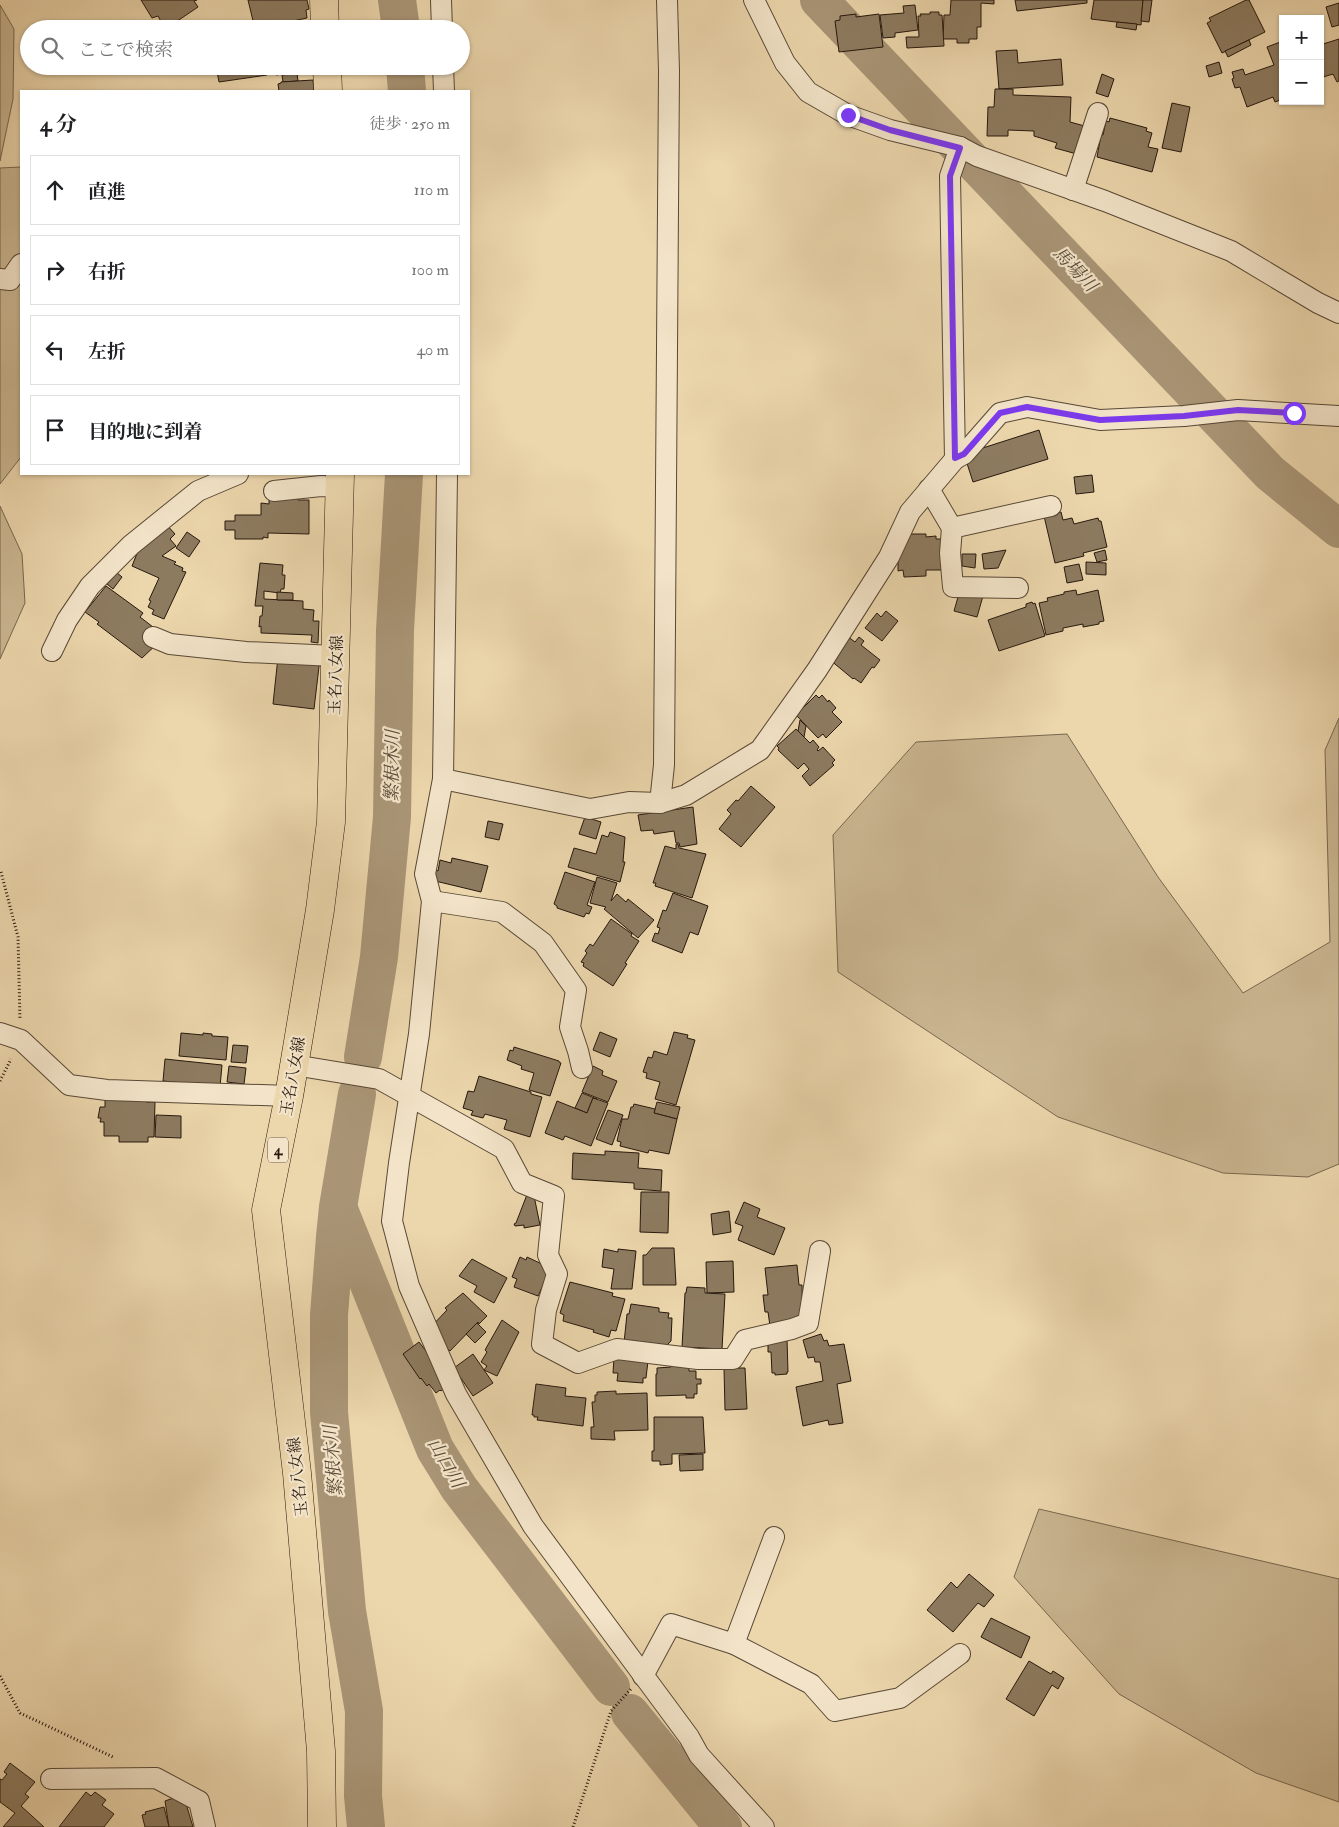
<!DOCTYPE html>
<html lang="ja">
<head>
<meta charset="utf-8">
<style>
  :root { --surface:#fff; --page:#f6f6f6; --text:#202124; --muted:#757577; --line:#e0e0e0 }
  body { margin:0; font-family:"IM FELL Double Pica","Noto Serif JP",serif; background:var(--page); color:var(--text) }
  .controls { position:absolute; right:15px; top:15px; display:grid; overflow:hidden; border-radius:0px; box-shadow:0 1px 4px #0004 }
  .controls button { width:45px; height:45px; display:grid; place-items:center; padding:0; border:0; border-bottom:1px solid var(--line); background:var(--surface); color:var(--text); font:25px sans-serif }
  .stop { position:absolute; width:15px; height:15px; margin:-11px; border:4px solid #7c3aed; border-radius:50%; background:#fff }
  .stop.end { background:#7c3aed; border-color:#fff; box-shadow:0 1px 5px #0008 }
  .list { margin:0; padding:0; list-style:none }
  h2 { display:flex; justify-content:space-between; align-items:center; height:65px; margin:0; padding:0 20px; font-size:21px }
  h2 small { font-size:16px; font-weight:400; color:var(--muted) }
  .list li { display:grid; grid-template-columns:32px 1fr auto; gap:15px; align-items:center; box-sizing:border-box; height:70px; margin:0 10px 10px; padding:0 10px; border:1px solid var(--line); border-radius:0px }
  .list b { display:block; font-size:19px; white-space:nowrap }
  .list em { font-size:16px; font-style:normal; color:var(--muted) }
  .icon { flex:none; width:28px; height:28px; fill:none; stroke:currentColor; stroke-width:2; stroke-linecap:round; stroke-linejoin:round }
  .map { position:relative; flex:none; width:1339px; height:1827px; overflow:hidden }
  .search { position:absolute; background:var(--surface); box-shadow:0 1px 4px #0004; left:20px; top:20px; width:450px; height:55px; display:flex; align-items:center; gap:12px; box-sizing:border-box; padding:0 18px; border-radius:28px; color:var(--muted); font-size:19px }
  .panel { position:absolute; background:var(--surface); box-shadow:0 1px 4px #0004; left:20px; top:90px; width:450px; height:385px; border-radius:0px }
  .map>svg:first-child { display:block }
</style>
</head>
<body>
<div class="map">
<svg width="1339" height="1827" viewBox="0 0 1339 1827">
  <rect width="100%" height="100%" fill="#ecd6ac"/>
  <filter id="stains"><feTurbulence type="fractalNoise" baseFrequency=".004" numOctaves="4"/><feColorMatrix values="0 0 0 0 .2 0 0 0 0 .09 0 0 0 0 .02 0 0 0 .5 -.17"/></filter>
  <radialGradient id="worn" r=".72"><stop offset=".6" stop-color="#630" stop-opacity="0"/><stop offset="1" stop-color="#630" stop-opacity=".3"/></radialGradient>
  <g fill="#cab691" stroke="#78674f">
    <polygon points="0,5 14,29 13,99 0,161"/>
    <polygon points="21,167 21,457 0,484 0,168"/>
    <polygon points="0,506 22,554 25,603 0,659"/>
    <polygon points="1339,718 1339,1164 1308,1177 1223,1173 1058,1117 838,972 833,835 916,742 1067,734 1158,877 1243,993 1330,942 1325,750"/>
    <polygon points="1039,1509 1339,1579 1339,1802 1256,1773 1119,1694 1014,1577"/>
  </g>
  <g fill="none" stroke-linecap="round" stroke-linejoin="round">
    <g stroke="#a99576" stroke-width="38">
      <polyline points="397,0 401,29"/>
      <polyline points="819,0 1270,473 1339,529"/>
      <polyline points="405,66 407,91"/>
      <polyline points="363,1057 379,957 392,817 395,630 404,474"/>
      <polyline points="357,1094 338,1207 335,1237 329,1315 329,1412 347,1611 364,1711 363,1796 366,1827"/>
      <polyline points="340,1212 435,1449 459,1488 611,1687"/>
      <polyline points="630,1713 723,1827"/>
    </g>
  </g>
  <g fill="#8d7b60" stroke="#26180d">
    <polygon points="141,0 197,0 194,1 198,7 170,26 169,24 164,27 158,16 152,18"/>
    <polygon points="248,0 307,0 309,9 306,10 307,18 255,29"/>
    <polygon points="951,0 994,0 994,4 981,3 981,27 977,27 977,39 969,39 969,43 957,43 957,39 943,39 944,15 950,15"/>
    <polygon points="1015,0 1087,0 1087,3 1017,11"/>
    <polygon points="1094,0 1143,0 1141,25 1091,19"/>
    <polygon points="1143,0 1152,0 1149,22 1141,21"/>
    <polygon points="1246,0 1249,0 1265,32 1222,53 1207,23 1211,21 1209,18"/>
    <polygon points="1339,3 1339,25 1332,27 1326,7"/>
    <polygon points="915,5 918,30 895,33 895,37 883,38 880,15 904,13 903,6"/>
    <polygon points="930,12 939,12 939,15 942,15 944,46 907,48 906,37 919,37 918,16 921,16 920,14 930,14"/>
    <polygon points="856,14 856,17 879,14 883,47 839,52 835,21 840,20 840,16"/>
    <polygon points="1117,22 1137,24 1136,30 1116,27"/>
    <polygon points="1339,39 1339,81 1337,82 1333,74 1320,78 1320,45"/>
    <polygon points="1249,40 1251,45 1228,57 1225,51"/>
    <polygon points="1283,41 1283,99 1275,102 1273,97 1247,107 1240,87 1235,88 1232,79 1234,78 1232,72 1243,69 1245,75 1274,65 1267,47"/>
    <polygon points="1017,50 1018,63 1061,59 1063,85 999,89 996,51"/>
    <polygon points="1219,62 1222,73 1209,77 1206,66"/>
    <polygon points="216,66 266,66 267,75 219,82"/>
    <polygon points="275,66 313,66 314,70 276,75"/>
    <polygon points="297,73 298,81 283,82 282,75"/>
    <polygon points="1102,74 1114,79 1108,97 1096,93"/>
    <polygon points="313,80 314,91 279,91 278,84 281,83 281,82"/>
    <polygon points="995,89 1013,89 1013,95 1071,97 1070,122 1092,128 1084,156 1055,148 1057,143 1034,136 1034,131 1008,130 1008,136 987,136 988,107 994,107"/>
    <polygon points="1172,103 1190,107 1181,152 1162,148"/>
    <polygon points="1110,118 1147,128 1146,131 1152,133 1148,147 1158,149 1152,172 1097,157 1101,135 1103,135 1106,121 1109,122"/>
    <polygon points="1039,430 1048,459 973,482 964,454"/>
    <polygon points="1092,475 1094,492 1076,494 1074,477"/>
    <polygon points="298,496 298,500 309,500 309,534 268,533 268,538 263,537 263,539 235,539 235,530 225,530 225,521 235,521 235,515 261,515 261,503 269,504 269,499"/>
    <polygon points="1061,512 1063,520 1072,518 1074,524 1098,518 1099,521 1101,521 1107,547 1083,553 1084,556 1055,563 1044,516"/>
    <polygon points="165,523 175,534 170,539 176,546 162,556 176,562 174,564 183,568 182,571 186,572 164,619 152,614 154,610 148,607 151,601 149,600 159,578 132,566 140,546"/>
    <polygon points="187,532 200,541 189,557 176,548"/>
    <polygon points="905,534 926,534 926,537 936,536 936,539 943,539 944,570 926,570 926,576 904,577 903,570 898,571 898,540"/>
    <polygon points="1006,550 998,568 984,569 982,554"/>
    <polygon points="1105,550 1107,560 1097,562 1094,553"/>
    <polygon points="962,554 976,554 975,568 962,566"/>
    <polygon points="1086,562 1106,563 1106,575 1086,574"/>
    <polygon points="260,563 283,565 282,575 285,575 284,589 281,589 280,593 264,591 264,599 303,601 303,609 314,610 313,621 319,621 318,643 311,642 312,635 261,633 261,626 259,627 260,616 262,616 263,606 255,606"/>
    <polygon points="1079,564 1083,580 1067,583 1064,567"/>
    <polygon points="116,572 122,577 113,589 107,584"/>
    <polygon points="106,586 143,613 140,617 162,634 158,643 142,658 97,624 99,622 85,612"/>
    <polygon points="960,590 983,596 977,617 954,611"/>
    <polygon points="1076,590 1077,595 1098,590 1104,621 1099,622 1099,624 1083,627 1083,624 1063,628 1063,631 1046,635 1039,603 1048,601 1047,598 1064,594 1064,592"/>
    <polygon points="277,592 293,593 293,600 277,600"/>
    <polygon points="1032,602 1033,604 1035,603 1045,636 999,651 988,620 1026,607 1026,604"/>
    <polygon points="886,611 898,621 882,641 865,628 877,613 881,617"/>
    <polygon points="847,636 855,642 859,637 864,641 861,645 880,660 874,668 872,667 861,683 854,678 853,679 829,659"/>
    <polygon points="278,657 320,658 314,709 273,704"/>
    <polygon points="816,695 819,698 822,695 828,702 829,700 836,708 832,712 842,722 826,738 823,734 818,738 796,715"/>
    <polygon points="800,720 806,726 804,737 798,731"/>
    <polygon points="796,729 810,743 813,740 819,747 817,750 818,751 823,747 835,760 832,763 834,765 810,786 802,776 809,769 804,763 798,769 778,750 779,748 777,746"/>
    <polygon points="751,786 775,807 741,847 719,829 731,814 727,810 736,800 738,801"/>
    <polygon points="693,807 697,844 680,847 679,843 676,843 674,831 654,834 653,830 641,831 638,815"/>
    <polygon points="585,817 601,822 596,839 579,834"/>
    <polygon points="488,821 503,824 499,840 485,837"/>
    <polygon points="610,832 625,837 623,862 625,862 620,882 568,867 574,848 596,854 602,835 608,837"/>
    <polygon points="676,844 678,844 679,848 706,854 692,898 655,886 656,883 653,883 665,846 676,849"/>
    <polygon points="452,858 488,866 481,892 431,880 434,869 438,871 440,860 451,863"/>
    <polygon points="565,872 595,882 587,905 592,907 589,914 586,913 584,917 557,908 557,906 554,904"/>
    <polygon points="597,877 617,883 611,901 617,894 626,902 628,899 654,920 638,938 604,909 606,907 590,903"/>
    <polygon points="673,893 708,906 698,935 690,932 682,953 652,941 655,933 658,934 660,928 657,927 663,910 666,911"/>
    <polygon points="611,919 632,934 631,936 639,941 625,963 627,964 613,986 583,966 584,963 581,962 587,953 585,951 590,944 593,946"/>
    <polygon points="600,1032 617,1039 610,1057 593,1050"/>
    <polygon points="674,1032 688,1035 687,1038 695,1040 676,1105 655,1099 660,1082 646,1078 647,1073 643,1072 648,1057 652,1058 654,1051 667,1055"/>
    <polygon points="181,1033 203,1035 203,1033 212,1034 212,1036 228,1037 226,1060 179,1056"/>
    <polygon points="233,1045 248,1046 246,1063 231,1062"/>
    <polygon points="514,1047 559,1061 559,1062 561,1063 550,1096 529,1090 534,1073 521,1069 522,1066 507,1060 510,1050 513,1051"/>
    <polygon points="165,1059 222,1065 220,1087 163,1081"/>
    <polygon points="229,1066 246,1068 244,1084 227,1082"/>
    <polygon points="593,1066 603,1071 602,1075 617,1081 608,1102 582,1092"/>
    <polygon points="479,1076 531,1092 531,1094 542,1097 530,1137 504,1129 507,1120 485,1114 483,1118 471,1115 473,1111 463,1108 468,1091 474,1092"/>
    <polygon points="582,1093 597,1099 593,1098 587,1113 575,1108"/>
    <polygon points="146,1096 146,1102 155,1102 154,1137 148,1137 148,1142 119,1142 119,1136 104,1136 104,1122 100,1122 101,1118 98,1118 100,1107 105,1107 105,1098"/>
    <polygon points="593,1098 608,1103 591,1146 565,1136 563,1140 545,1133 557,1101 587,1113"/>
    <polygon points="657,1102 680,1107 677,1119 654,1113"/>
    <polygon points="634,1104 655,1109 654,1113 677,1119 669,1154 649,1150 648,1153 620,1146 621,1142 617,1141 622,1119 628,1119 631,1107 633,1107"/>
    <polygon points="608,1110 623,1115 612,1145 596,1139"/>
    <polygon points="156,1115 181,1116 181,1138 155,1137"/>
    <polygon points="605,1151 639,1153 638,1168 662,1170 661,1191 634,1189 634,1183 572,1179 573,1153 605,1155"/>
    <polygon points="533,1191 540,1225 524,1228 524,1225 515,1226 514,1224 516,1223 528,1192"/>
    <polygon points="641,1192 669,1192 668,1233 640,1232"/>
    <polygon points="744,1202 760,1209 757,1217 785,1228 774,1255 738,1240 743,1226 735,1223"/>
    <polygon points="729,1211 731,1232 713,1235 711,1214"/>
    <polygon points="652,1248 674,1248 676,1285 643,1285 643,1255 646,1255"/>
    <polygon points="604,1249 618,1252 618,1249 636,1251 632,1289 611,1289 614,1269 602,1267"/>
    <polygon points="520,1257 526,1260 527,1257 544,1265 550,1270 538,1296 514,1287 517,1279 512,1277"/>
    <polygon points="472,1259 507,1278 494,1303 474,1292 477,1286 459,1276"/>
    <polygon points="733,1261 734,1292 707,1293 706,1262"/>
    <polygon points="797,1265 799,1285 802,1285 803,1323 770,1326 768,1312 765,1312 763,1295 768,1295 765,1268"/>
    <polygon points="570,1282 613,1293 612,1296 625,1299 616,1331 611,1330 609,1337 593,1332 594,1330 563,1321 564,1315 560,1313"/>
    <polygon points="687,1287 705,1288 705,1293 725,1294 722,1349 682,1347 685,1293 686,1293"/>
    <polygon points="463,1293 487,1316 479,1324 478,1322 450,1351 428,1330 447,1310 445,1308"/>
    <polygon points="631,1304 659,1308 659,1312 669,1313 668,1318 672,1318 671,1341 665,1347 624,1343 627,1314 629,1314"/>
    <polygon points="502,1320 519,1332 497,1376 484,1370 487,1366 481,1362 487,1352 485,1350"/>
    <polygon points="477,1323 486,1332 475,1343 466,1334"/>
    <polygon points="821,1334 824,1341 827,1340 829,1346 844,1344 851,1381 837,1384 843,1423 829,1425 828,1420 803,1426 796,1387 823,1381 820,1362 815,1362 814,1357 808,1358 803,1340"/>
    <polygon points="787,1339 788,1372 787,1372 787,1374 775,1375 775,1373 772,1373 771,1352 768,1352 768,1341"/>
    <polygon points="419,1342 451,1384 441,1391 440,1390 436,1393 429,1384 427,1386 421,1378 420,1379 403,1354"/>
    <polygon points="473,1354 493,1383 473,1396 454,1368"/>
    <polygon points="614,1358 648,1361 646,1378 643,1378 643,1383 617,1381 618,1373 613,1373"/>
    <polygon points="671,1364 689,1364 689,1371 696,1371 696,1379 701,1379 701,1384 697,1384 697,1394 694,1394 694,1398 686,1398 686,1395 656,1396 656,1374 657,1374 657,1368 671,1367"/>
    <polygon points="724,1368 745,1368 747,1409 725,1410"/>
    <polygon points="536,1384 566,1388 565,1396 586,1398 583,1426 537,1420 538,1417 534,1417 534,1415 532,1415"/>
    <polygon points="616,1391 616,1394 647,1393 648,1430 614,1431 615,1440 591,1439 591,1427 594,1427 592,1402 595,1402 595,1395 597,1395 597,1392"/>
    <polygon points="654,1417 703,1417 705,1453 672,1454 672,1464 660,1465 660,1461 652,1461 652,1451 654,1451"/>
    <polygon points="703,1454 703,1470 680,1471 679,1455"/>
    <polygon points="969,1574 994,1595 984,1607 978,1603 953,1632 927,1610 951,1582 957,1588"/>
    <polygon points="991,1618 1030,1637 1021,1658 981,1637"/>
    <polygon points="1029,1661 1051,1674 1053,1671 1064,1678 1058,1689 1052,1685 1034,1716 1006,1699"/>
    <polygon points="10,1763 35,1782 25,1794 29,1797 21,1806 44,1827 3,1827 15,1813 0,1802 0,1779 2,1780 7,1774 4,1772"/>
    <polygon points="86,1792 91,1796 95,1792 106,1800 102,1805 114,1814 104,1827 59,1827"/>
    <polygon points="179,1796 184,1797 193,1827 169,1827 165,1801"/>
    <polygon points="164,1807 169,1827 145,1827 142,1815 146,1814 145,1812"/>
  </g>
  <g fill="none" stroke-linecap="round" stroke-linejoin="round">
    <g stroke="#584835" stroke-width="22">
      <g id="minor">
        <polyline points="441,0 442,29"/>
        <polyline points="754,0 785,63 808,92 848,115 890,130 960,147 977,156 1105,201 1231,251 1318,303 1339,313"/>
        <polyline points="443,66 444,91"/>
        <polyline points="1073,190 1098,113"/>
        <polyline points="0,279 10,280 21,264"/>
        <polyline points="955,459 950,176 960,147"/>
        <polyline points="447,474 443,779 425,874 432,901 419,1034 399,1163 392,1221 409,1286 456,1394 533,1526 689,1737 699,1755 764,1827"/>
        <polyline points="929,489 952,528 1051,506"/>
        <polyline points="274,491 321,486 340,487"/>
        <polyline points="952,528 950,553 953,587 1018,588"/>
        <polyline points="153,637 170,644 246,652 335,656"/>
        <polyline points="52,651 67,620 90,586 131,545 198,491 238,474"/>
        <polyline points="443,779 590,809 629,802 660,803 686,795 760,750 817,670 889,557 910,512 955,459 964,454 1000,413 1027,407 1100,420 1184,416 1238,410 1339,416"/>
        <polyline points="660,803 664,765 669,71 667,0"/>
        <polyline points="432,901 502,912 543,943 576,990 570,1027 578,1051 582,1068"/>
        <polyline points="0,1033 21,1040 69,1085 107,1090 289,1096"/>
        <polyline points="294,1065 379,1079 504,1149 522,1183 554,1196 548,1255 557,1274 546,1310 542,1344 578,1363 617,1349 698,1359 733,1359 745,1340 792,1329 808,1323 820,1251"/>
        <polyline points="734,1644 811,1684 835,1711 900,1698 960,1654"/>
        <polyline points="643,1676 671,1624 734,1644 774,1537"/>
        <polyline points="51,1779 156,1778 199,1801 205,1827"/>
      </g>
    </g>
    <g stroke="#26180d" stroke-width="29">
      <g id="primary">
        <polyline points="324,0 325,29"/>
        <polyline points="327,66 328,91"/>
        <polyline points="322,1827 321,1751 297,1473 266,1210 289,1096 320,910 331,822 340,474"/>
      </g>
    </g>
    <g stroke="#26180d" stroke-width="3" stroke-dasharray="1 2.5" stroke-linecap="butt">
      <polyline points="1,872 18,937 20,1020"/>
      <polyline points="0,1081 11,1059"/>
      <polyline points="0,1676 20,1713 113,1757"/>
      <polyline points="573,1827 611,1711 631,1689"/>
    </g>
    <use href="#minor" stroke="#f3e4c9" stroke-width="20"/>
    <use href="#primary" stroke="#ecd6ac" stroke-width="28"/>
  </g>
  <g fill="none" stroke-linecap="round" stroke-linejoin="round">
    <polyline stroke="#7c3aed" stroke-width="6" points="848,115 890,130 960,148 950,176 955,458 964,454 1000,413 1027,407 1100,420 1184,416 1238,410 1294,413"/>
  </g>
  <g text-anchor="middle" stroke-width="4.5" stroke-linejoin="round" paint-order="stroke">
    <rect fill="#f3e4c9" stroke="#645545" stroke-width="1" x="268" y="1137.5" width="20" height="25" rx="4"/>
    <g font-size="15" font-weight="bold" fill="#26180d">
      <text x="278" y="1155">4</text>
    </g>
    <g font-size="16" fill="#26180d" stroke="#f3e4c9">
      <text transform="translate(335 675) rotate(-88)" y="6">玉名八女線</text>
      <text transform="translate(292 1076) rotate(-80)" y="6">玉名八女線</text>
      <text transform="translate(297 1477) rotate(-96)" y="6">玉名八女線</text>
    </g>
    <g font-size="18" font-style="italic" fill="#5a4a37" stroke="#f3e4c9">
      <text transform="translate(1075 269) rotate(46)" y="6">馬場川</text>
      <text transform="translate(392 766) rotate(-89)" y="6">繁根木川</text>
      <text transform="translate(333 1461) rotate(-95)" y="6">繁根木川</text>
      <text transform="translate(446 1463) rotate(60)" y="6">山口川</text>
    </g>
  </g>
  <rect width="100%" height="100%" filter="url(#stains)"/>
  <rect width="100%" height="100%" fill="url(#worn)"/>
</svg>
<div class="controls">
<button>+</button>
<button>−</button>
</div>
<div class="stop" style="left:1294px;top:413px"></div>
<div class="stop end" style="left:848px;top:115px"></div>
<div class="search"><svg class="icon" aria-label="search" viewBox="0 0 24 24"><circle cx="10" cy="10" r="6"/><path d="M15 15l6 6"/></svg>ここで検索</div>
<section class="panel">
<h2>4 分<small>徒歩 · 250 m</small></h2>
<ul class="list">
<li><svg class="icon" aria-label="ahead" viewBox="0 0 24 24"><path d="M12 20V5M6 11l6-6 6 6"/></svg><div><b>直進</b></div><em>110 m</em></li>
<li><svg class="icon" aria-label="right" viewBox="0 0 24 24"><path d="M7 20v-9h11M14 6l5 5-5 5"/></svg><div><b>右折</b></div><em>100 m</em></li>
<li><svg class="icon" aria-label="left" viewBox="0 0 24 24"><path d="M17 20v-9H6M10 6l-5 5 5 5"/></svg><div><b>左折</b></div><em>40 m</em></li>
<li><svg class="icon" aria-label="arrive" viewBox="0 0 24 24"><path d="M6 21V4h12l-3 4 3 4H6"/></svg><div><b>目的地に到着</b></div></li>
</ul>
</section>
</div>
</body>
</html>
